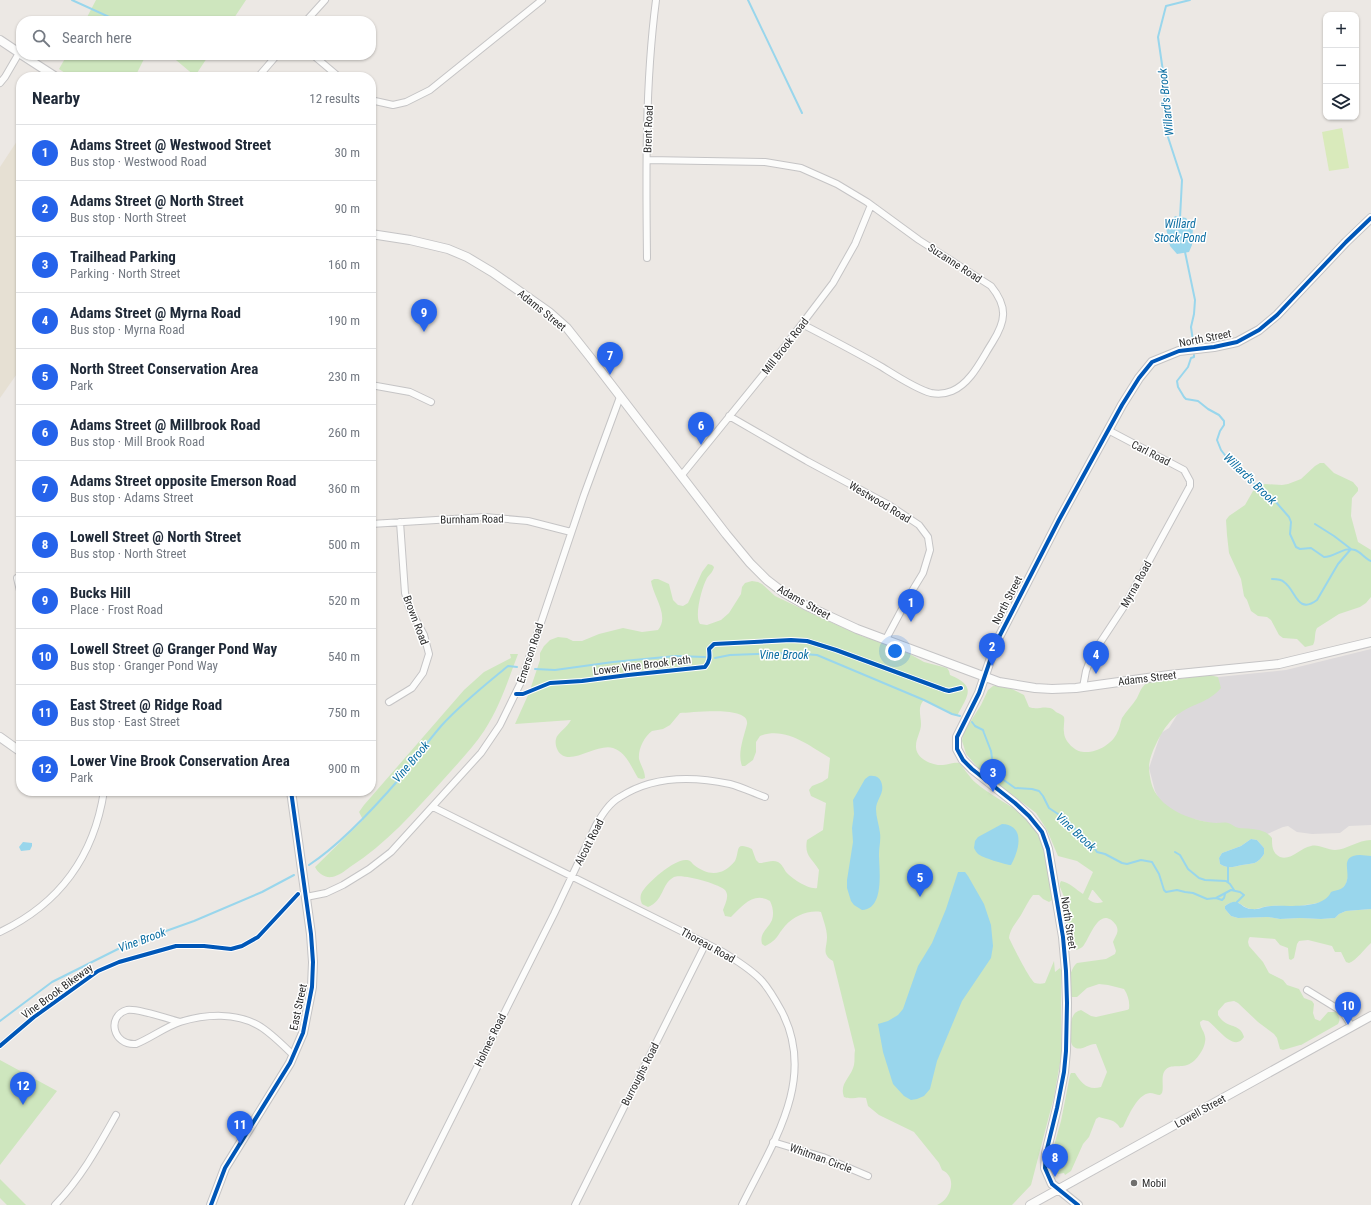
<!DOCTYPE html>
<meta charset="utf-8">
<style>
:root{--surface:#fff;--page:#f6f6f7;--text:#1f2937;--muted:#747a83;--line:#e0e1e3;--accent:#2563eb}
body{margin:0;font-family:"Roboto Condensed",sans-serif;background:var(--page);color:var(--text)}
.controls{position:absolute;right:12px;top:12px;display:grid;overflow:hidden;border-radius:8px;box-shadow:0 1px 3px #0004}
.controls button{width:36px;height:36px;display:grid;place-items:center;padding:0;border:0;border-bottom:1px solid var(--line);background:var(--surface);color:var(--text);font:20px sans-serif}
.you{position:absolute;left:895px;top:651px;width:14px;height:14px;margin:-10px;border:3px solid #fff;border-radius:50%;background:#1a73e8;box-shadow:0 0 0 6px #1a73e833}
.badge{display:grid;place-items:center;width:26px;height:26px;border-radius:50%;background:var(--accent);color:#fff;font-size:13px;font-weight:700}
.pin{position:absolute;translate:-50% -33px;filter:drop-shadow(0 1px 2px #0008)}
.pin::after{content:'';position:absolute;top:21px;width:14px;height:12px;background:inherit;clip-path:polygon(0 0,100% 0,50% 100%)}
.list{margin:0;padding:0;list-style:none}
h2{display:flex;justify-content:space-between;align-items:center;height:52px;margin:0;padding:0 16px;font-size:17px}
h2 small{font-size:13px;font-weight:400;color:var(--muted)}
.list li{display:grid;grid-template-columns:26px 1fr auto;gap:12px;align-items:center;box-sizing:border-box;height:56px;padding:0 16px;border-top:1px solid var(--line)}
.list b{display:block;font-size:15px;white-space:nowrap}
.list p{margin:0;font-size:13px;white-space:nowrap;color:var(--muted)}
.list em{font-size:13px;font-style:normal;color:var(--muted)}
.icon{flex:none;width:22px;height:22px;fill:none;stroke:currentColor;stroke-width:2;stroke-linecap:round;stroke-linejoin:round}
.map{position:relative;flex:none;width:1371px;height:1205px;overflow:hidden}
.search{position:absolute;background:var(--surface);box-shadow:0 1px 3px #0004;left:16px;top:16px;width:360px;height:44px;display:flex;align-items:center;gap:10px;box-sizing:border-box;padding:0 14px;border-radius:16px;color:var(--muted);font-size:15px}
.panel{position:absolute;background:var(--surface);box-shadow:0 1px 3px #0004;left:16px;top:72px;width:360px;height:724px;border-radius:16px}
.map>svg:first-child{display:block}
.industrial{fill:#dcd9db}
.education{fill:#e6e0d3}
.green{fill:#cee6be;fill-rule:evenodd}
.pitch{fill:#d9eabb}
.water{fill:#99d6ec}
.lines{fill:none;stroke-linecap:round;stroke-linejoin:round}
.stream{stroke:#99d6ec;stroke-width:2}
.street-casing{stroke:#c5c4c5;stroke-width:8}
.secondary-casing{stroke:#c5c4c5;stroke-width:10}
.street{stroke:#fcfcfb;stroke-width:6}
.secondary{stroke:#fcfcfb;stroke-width:8}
.cycleway-casing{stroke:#fff;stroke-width:6}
.cycleway{stroke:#0057b8;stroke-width:4}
.poi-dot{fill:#706f6e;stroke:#fff;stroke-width:1.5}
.labels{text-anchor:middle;stroke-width:3;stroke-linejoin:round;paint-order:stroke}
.street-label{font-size:11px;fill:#2e2e2e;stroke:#fff}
.poi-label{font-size:11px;fill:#2e2e2e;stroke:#fff;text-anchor:start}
.water-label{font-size:12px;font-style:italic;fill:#0d6fa3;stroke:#fff}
</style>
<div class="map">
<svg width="1371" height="1205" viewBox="0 0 1371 1205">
<rect width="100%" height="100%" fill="#ece8e4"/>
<path class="industrial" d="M 1371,649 L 1371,825 L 1349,826 L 1340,833 L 1312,834 L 1297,832 L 1288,826 L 1283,827 L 1265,835 L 1166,813 L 1155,791 L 1149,768 L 1161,733 L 1169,728 L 1199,679 L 1286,670 Z"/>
<path class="education" d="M 21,135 L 21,368 L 0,398 L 0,167 Z"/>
<path class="green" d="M 96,0 L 246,0 L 232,21 L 85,21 Z
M 67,55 L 146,55 L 135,77 L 71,77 L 59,69 Z
M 170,55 L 209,55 L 195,76 Z
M 1320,463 L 1324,463 L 1334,473 L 1353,482 L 1358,488 L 1358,491 L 1352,498 L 1351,516 L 1358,542 L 1371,550 L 1371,597 L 1366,603 L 1360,607 L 1339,614 L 1317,628 C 1314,633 1316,640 1313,645 L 1305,647 L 1297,639 L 1283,638 L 1279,635 L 1271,620 L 1267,617 L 1258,616 L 1251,611 L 1247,600 L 1244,596 L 1241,579 L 1229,553 L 1227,535 L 1226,520 L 1229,516 L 1245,505 L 1253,491 L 1259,486 L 1265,484 L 1282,485 L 1288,484 L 1301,479 L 1315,466 Z
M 708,564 L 712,565 L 714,567 C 713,572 710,574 707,578 C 702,587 694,616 700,624 L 707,625 L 721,620 L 729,613 L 741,594 L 742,587 L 745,583 L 752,581 L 758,582 L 762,584 L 775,596 L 817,616 L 864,637 L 887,643 L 899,648 L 924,662 L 947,668 L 949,671 L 950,675 C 977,686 968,695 957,716 L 924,700 C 917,707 921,716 921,724 C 921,732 916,738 916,746 C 915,758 932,766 943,765 C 949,765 953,762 959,763 C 965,769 969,777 976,783 C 998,802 1028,810 1040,839 C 1047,857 1048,877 1052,896 L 1052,900 L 1049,902 L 1043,899 L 1039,895 L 1033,895 C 1028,901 1025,908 1021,915 C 1016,923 1010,929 1009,938 C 1013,946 1029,979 1035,983 C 1038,984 1042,984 1045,983 L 1054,961 L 1055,972 L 1060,968 L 1061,970 L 1061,1057 L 1054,1097 L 1031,1185 L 1012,1205 L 937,1205 C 951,1200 958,1177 942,1170 L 939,1163 L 914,1132 L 879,1115 L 868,1106 L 866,1098 C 858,1096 851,1100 844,1097 C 839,1083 851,1078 854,1065 C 855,1060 854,1055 855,1050 L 833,961 C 821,954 827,948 827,937 C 827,929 823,919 821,912 C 808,910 794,916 785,926 C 777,935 778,940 765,946 L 762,944 C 759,933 768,929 772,920 C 774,914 773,907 770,901 C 754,891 742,906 731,917 L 725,916 L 723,910 C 725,904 730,896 725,890 C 720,884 681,873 674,877 C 661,884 664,901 648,907 L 642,904 C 640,899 640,896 642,892 C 648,882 675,858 687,860 C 690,860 692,863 694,865 C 702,871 711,875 720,872 C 725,871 732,865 735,861 C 740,851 734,841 752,849 L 756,860 L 759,863 C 766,863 772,859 778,862 C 782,864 784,869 786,872 C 791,878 809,890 817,888 L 819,870 C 812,858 804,856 807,840 L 823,830 L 826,803 L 811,796 L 809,790 L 812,786 L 822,782 L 828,778 L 830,758 C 809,746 786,726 760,736 L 756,742 L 756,752 L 753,760 L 745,766 L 742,766 C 737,753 744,737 747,724 C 750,705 691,713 680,713 L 670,725 L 663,729 L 652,731 C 644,737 638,749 639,759 C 641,766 645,771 645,778 L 642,779 L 638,778 C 631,767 627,753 613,748 C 596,743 569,768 558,751 C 556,747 555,743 556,739 C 557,733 567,728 571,720 L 515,724 L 529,693 L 540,660 L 540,653 L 544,646 L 550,640 L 558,637 L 567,638 L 573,641 L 582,641 L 599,634 L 623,628 L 642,632 L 658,630 C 670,616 653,596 651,581 L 654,579 L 658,579 L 669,584 L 673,600 L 678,605 L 683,606 L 688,603 L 702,572 Z
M 510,654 L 518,654 C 508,680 500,707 484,731 C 472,749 457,764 443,780 C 414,812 386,844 350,867 C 345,871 338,876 332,877 C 324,878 318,873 315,867 L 363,820 L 359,812 L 364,805 L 464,690 L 484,672 L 511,658 Z
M 1209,675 L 1218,677 L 1221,688 C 1208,703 1194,703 1180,713 C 1174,716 1169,723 1165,728 C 1159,737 1149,756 1149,767 C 1149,772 1150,777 1151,782 C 1157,808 1191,821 1216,823 C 1220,823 1224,822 1228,823 C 1232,824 1234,827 1239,828 C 1250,829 1265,828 1272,838 C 1272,846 1272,853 1280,857 C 1291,861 1300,848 1311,846 C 1319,844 1327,850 1335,850 C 1346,850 1358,840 1371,840 L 1371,863 L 1361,864 L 1357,870 L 1349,873 L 1346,884 L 1342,889 C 1354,885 1348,880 1354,875 C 1357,873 1367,867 1371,866 L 1371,894 L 1358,894 L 1352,890 C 1346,892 1341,896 1335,898 C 1327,901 1314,904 1305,905 C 1294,908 1282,905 1271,906 C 1265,906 1261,908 1256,909 C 1240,911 1241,895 1225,906 L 1225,909 L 1231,916 L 1238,918 L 1268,917 L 1280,919 L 1300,918 L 1321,919 L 1335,918 L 1339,914 L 1346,911 L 1371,909 L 1371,943 C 1365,948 1356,961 1349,963 L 1346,962 L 1341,952 L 1335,952 L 1332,946 L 1308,940 L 1299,941 L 1297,944 L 1294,958 L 1291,960 L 1289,959 L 1288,948 L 1280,945 L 1275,939 L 1250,937 L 1249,938 L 1248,942 L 1249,946 L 1263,962 L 1269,973 L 1283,980 L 1287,985 L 1299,989 L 1304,998 L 1312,1001 L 1314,1004 L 1313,1013 L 1315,1019 L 1320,1021 L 1328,1012 L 1336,1012 C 1339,1017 1341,1019 1338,1024 L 1301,1045 L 1300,1045 L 1283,1050 L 1280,1049 L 1277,1038 L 1274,1034 L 1258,1022 L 1238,1003 L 1234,1001 L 1228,1002 L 1225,1003 L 1218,1011 L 1218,1015 C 1227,1030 1240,1022 1244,1037 C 1234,1053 1217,1027 1208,1021 L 1203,1020 L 1200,1022 C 1200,1029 1207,1033 1205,1042 C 1204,1050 1195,1063 1187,1065 C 1179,1068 1169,1063 1164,1072 C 1161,1078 1164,1087 1162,1093 L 1160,1095 C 1157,1095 1153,1093 1150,1093 C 1137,1094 1128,1117 1123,1127 L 1120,1128 C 1115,1119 1108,1120 1099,1117 L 1096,1119 L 1089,1137 L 1083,1144 L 1071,1171 L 1065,1175 L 1064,1173 L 1058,1174 L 1051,1170 L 1049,1163 L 1061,1121 L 1070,1075 L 1071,1073 L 1075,1073 C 1081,1083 1088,1091 1101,1087 L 1107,1072 L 1096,1044 C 1089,1043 1081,1052 1074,1047 C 1068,1043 1070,1021 1073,1016 C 1075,1012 1078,1011 1081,1010 L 1091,1016 L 1096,1017 L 1127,1010 L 1129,1009 C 1130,1002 1128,995 1124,989 L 1108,985 L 1099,984 L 1087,988 L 1077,997 L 1072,997 C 1066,988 1069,970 1077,963 L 1106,959 L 1115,954 L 1116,951 L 1113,942 C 1115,936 1120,932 1116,925 C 1100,904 1090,937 1084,945 C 1082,948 1079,949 1076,950 L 1069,945 L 1066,921 L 1069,909 L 1060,887 L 1060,883 L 1061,881 C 1071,883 1075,889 1083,894 L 1093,872 L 1077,861 L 1058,856 L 1047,830 L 1036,813 L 980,770 L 966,754 L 964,747 L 962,741 L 963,733 L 981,705 L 988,690 L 993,686 L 996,686 L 1012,689 L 1024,695 L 1029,707 C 1036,710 1043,706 1050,708 C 1054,709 1055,712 1058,713 C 1060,714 1063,715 1064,717 C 1065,722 1063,727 1064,732 C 1064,741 1075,752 1084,752 C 1097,753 1112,744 1117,733 C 1120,728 1120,723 1122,718 C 1126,711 1133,705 1137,698 C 1140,692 1141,687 1147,683 ZM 1251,839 L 1257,840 L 1264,848 L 1264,854 C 1257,865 1253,863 1242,865 C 1233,867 1228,869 1220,864 L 1219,858 L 1222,853 L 1241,846 ZM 1092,890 L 1093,890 L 1103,902 C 1097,904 1093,903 1088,899 Z
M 0,1060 L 57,1091 L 0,1165 Z
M 0,1179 L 26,1205 L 7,1205 L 0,1198 Z"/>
<path class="pitch" d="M 1342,128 L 1349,168 L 1329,171 L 1322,132 Z"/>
<path class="water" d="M 1175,216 L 1186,218 L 1193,227 L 1192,245 L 1189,252 L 1177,254 L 1170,246 L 1166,228 Z
M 869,776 C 876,775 881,778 882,785 C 884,794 876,800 876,809 C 876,817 879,825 880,833 C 881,840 879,847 879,854 C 879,869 885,909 862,910 L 854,905 L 851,901 L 847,888 L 847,880 L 853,842 L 852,828 L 854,814 L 853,800 L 865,779 Z
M 1002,824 C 1026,825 1019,851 1011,865 C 1006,865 981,857 978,854 C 976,852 975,850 974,848 L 975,841 L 978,837 Z
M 1251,839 L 1257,840 L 1264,848 L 1264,854 C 1257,865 1253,863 1242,865 C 1233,867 1228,869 1220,864 L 1219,858 L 1222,853 L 1241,846 Z
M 23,842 L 32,843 L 32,846 L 30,850 L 21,851 L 19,847 Z
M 1360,855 L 1371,856 L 1371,909 L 1346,911 L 1339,914 L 1335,918 L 1321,919 L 1300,918 L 1280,919 L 1268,917 L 1238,918 L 1231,916 L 1225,909 L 1225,906 C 1240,895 1239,909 1252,909 C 1259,910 1264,906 1271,906 C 1288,905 1323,910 1331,892 C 1336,890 1342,890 1345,885 C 1353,873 1337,856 1360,855 Z
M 958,872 L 965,872 L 968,876 L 984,904 L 991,925 L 993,946 L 991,958 L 962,1001 L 937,1061 L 930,1089 L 924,1096 L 917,1099 L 911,1100 L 904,1096 L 893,1084 L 883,1052 L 878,1024 L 888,1021 L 898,1015 L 903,1009 L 918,966 L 932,943 L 946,909 Z"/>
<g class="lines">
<path class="stream" d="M 72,0 L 118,21
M 748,0 L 802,113
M 1180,218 L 1182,180 L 1167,134 L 1165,85 L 1158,37 L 1166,6 L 1190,0
M 1185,252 L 1195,300 L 1194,314 L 1191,327 L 1193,341
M 1194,355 L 1194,357 L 1191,358 L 1188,367 L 1177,381 L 1178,387 L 1184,397 L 1186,399 L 1198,401 L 1208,409 L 1219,415 L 1224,421 L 1224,425 L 1220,431 L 1217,440 L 1221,450 L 1231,463 L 1243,471 L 1267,497 L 1275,501 L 1289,517 L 1291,522 L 1290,534 L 1296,547 L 1300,549 L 1311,548 L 1324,557 C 1336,557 1343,546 1355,550 C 1361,552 1365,559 1371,561
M 1272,579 C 1276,579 1281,579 1284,582 C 1296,590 1297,615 1317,600 L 1338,564 L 1351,549 L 1334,536 L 1315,524
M 715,658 L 730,655 L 789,653 L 817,655 L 924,700 L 952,714 L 960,716
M 535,669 L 555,670 L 613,662 L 676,656 L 705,657
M 972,722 L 975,726 L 983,730 L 984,733 L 991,751 L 994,773 L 1015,788 L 1032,789 L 1039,791 L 1043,796 L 1049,808 L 1067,820 L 1076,830 L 1086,838 L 1090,844 L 1093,846 L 1097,852 L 1105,854 L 1122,863 L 1127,864 L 1141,860 L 1152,862 L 1159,874 L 1164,890 L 1166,892 L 1177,890 L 1185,892 L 1193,893 L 1207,899 L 1216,898 L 1231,890 L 1240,892 L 1244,895 L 1237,902
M 1175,852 L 1180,855 L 1188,869 L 1199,878 L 1205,880 L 1226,881 L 1230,884 L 1234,890
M 309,865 C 341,844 375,807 400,778 C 414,761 427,742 442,725 C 461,704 485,685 508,666 L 517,667
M 1228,867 L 1228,882
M 1216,898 L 1222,900 L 1224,898 L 1225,894
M 0,1021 L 52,982 L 124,946 L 194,921 L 262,892 L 294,875"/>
<g class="street-casing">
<path id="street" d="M 306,21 L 325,0
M 313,55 L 339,77
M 258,77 L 277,55
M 0,83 L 5,77 L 19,53
M 371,99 L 375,101 L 393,105 L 406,102 L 430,90 L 542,0
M 647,160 L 765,162 L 801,168 L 837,184 L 867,202 L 919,240 L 991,286 C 1008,307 1006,321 992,343 C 981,360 971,383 952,391 C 945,394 937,394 931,393 C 916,389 895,375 882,367 C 856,352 829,338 802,324
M 647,258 C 646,173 645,85 656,0
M 371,385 L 410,392 L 431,402
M 729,416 L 807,461 L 889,505 L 919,525 L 928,537 L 930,550 L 923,573 L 909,596 L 886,639
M 681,476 L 767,370 L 833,283 L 855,244 L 871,205
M 371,524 L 485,517 L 528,521 L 571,532
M 21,578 L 17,578 L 21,595
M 1083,687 L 1086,671 L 1092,655 L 1125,605 L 1190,486 L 1190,481 L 1184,470 L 1108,430
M 389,702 L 412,688 L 423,673 L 429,654 L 424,635 L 409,607 L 405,593 L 400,522
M 433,807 L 723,952 C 737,961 751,969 762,981 C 770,990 776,1001 782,1012 C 817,1080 772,1144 742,1205
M 306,897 L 326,893 L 343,885 L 369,869 L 391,852 L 481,753 L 500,725 L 521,682 L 584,495 L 620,397
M 0,932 C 59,904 94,856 104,791
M 1307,990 L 1338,1009 L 1344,1014 L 1352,1027
M 180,1022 C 169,1019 137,1008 127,1010 C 106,1016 113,1046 136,1044 C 151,1038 165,1027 180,1022 C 206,1014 237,1012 261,1027 C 273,1035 283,1045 293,1055
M 773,1142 L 823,1157 L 868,1176
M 55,1205 C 81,1178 98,1147 116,1115
M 408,1205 L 554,914 L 596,825 C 602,815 609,803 620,797 C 652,776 693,776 730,784 C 742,787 753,793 765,797
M 575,1205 L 706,943"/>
</g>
<g class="secondary-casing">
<path id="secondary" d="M 0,40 L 21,54
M 22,55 L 56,77
M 371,234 L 410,240 L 448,249 L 467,257 L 492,272 L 549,312 L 567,328 L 590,357 L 726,534 L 750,563 L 767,580 L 784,593 L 805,605 L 857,629 L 999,682 L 1035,688 L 1052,689 L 1076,688 L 1169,675 L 1279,664 L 1371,642
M 0,737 L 21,752
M 211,1205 L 225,1168 L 290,1063 L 303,1033 L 312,987 L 313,962 L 311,934 L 291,791
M 1030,1205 L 1371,1016
M 1078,1205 L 1052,1184 L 1045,1168 L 1046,1153 L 1057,1108 L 1064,1072 L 1066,1051 L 1067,1003 L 1066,971 L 1063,937 L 1048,849 L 1042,832 L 1029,816 L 1015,803 L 972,769 L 963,760 L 957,749 L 957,737 L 979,693 L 996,643 L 1059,520 L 1122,405 L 1139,378 L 1152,362 L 1179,351 L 1214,347 L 1237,342 L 1259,330 L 1277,315 L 1346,242 L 1371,218"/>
</g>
<use href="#street" class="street"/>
<use href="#secondary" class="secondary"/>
<g class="cycleway-casing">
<path id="cycleway" d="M 516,694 L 523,694 L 550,683 L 582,681 L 628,675 L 705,667 C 710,661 710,657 709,649 L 714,644 L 791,640 L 807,641 L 836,650 L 945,690 L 949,691 L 961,688
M 0,1046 L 34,1017 L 98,971 L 119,962 L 176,946 L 204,946 L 231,949 L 242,946 L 258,937 L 298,894
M 211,1205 L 225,1168 L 290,1063 L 303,1033 L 312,987 L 313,962 L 311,934 L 291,791
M 1078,1205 L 1052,1184 L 1045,1168 L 1046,1153 L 1057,1108 L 1064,1072 L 1066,1051 L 1067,1003 L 1066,971 L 1063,937 L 1048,849 L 1042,832 L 1029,816 L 1015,803 L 972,769 L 963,760 L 957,749 L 957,737 L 979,693 L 996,643 L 1059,520 L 1122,405 L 1139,378 L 1152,362 L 1179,351 L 1214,347 L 1237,342 L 1259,330 L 1277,315 L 1346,242 L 1371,218"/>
</g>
<use href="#cycleway" class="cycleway"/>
</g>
<circle class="poi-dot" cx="1134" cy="1183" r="4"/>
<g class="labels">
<g class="street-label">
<text transform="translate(648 129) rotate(-88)" y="4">Brent Road</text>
<text transform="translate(955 263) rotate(33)" y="4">Suzanne Road</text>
<text transform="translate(542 310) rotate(39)" y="4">Adams Street</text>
<text transform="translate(1205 338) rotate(-11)" y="4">North Street</text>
<text transform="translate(785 346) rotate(-52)" y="4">Mill Brook Road</text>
<text transform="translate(1151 453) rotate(27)" y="4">Carl Road</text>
<text transform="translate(880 502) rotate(31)" y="4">Westwood Road</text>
<text transform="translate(472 519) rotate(-1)" y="4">Burnham Road</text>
<text transform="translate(1136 584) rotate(-61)" y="4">Myrna Road</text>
<text transform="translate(1007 600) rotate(-63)" y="4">North Street</text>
<text transform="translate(804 602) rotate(29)" y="4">Adams Street</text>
<text transform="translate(416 620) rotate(69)" y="4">Brown Road</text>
<text transform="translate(530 653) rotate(-72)" y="4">Emerson Road</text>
<text transform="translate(642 665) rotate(-7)" y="4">Lower Vine Brook Path</text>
<text transform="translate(1147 678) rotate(-7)" y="4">Adams Street</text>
<text transform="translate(589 842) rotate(-63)" y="4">Alcott Road</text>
<text transform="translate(1069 923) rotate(81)" y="4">North Street</text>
<text transform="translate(708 945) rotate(29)" y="4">Thoreau Road</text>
<text transform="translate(57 991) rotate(-36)" y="4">Vine Brook Bikeway</text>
<text transform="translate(298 1007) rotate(-78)" y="4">East Street</text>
<text transform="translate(490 1040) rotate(-64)" y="4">Holmes Road</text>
<text transform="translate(640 1074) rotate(-63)" y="4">Burroughs Road</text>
<text transform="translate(1200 1111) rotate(-29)" y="4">Lowell Street</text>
<text transform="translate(821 1158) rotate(20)" y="4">Whitman Circle</text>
</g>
<g class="poi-label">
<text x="1142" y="1187">Mobil</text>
</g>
<g class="water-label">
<text transform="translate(1166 102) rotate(-96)" y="4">Willard's Brook</text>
<text x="1180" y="228">Willard<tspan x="1180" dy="14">Stock Pond</tspan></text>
<text transform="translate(1250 479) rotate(44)" y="4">Willard's Brook</text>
<text x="784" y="659">Vine Brook</text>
<text transform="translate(411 762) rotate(-50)" y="4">Vine Brook</text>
<text transform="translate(1076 832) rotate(43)" y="4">Vine Brook</text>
<text transform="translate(142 940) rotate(-20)" y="4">Vine Brook</text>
</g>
</g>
</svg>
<div class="controls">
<button>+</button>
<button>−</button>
<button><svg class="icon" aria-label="layers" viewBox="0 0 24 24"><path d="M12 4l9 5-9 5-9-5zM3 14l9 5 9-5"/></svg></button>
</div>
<div class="you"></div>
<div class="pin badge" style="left:911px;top:622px">1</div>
<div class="pin badge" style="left:992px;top:666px">2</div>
<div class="pin badge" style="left:993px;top:792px">3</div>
<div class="pin badge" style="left:1096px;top:674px">4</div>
<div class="pin badge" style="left:920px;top:897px">5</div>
<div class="pin badge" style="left:701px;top:445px">6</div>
<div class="pin badge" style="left:610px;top:375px">7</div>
<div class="pin badge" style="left:1055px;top:1177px">8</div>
<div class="pin badge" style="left:424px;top:332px">9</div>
<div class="pin badge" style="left:1348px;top:1025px">10</div>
<div class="pin badge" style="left:240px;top:1144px">11</div>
<div class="pin badge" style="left:23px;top:1105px">12</div>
<div class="search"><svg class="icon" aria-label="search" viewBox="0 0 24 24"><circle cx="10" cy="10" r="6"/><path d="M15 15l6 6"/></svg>Search here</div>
<section class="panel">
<h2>Nearby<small>12 results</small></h2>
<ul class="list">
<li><span class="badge">1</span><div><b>Adams Street @ Westwood Street</b><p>Bus stop · Westwood Road</p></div><em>30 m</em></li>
<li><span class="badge">2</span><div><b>Adams Street @ North Street</b><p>Bus stop · North Street</p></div><em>90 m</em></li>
<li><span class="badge">3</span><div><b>Trailhead Parking</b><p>Parking · North Street</p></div><em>160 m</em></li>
<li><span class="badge">4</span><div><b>Adams Street @ Myrna Road</b><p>Bus stop · Myrna Road</p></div><em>190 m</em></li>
<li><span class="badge">5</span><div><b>North Street Conservation Area</b><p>Park</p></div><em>230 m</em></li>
<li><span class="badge">6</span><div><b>Adams Street @ Millbrook Road</b><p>Bus stop · Mill Brook Road</p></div><em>260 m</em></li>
<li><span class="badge">7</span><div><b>Adams Street opposite Emerson Road</b><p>Bus stop · Adams Street</p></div><em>360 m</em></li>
<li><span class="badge">8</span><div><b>Lowell Street @ North Street</b><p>Bus stop · North Street</p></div><em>500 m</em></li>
<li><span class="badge">9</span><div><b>Bucks Hill</b><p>Place · Frost Road</p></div><em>520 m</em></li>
<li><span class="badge">10</span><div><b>Lowell Street @ Granger Pond Way</b><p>Bus stop · Granger Pond Way</p></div><em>540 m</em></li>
<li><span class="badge">11</span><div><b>East Street @ Ridge Road</b><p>Bus stop · East Street</p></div><em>750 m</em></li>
<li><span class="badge">12</span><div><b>Lower Vine Brook Conservation Area</b><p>Park</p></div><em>900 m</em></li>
</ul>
</section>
</div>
